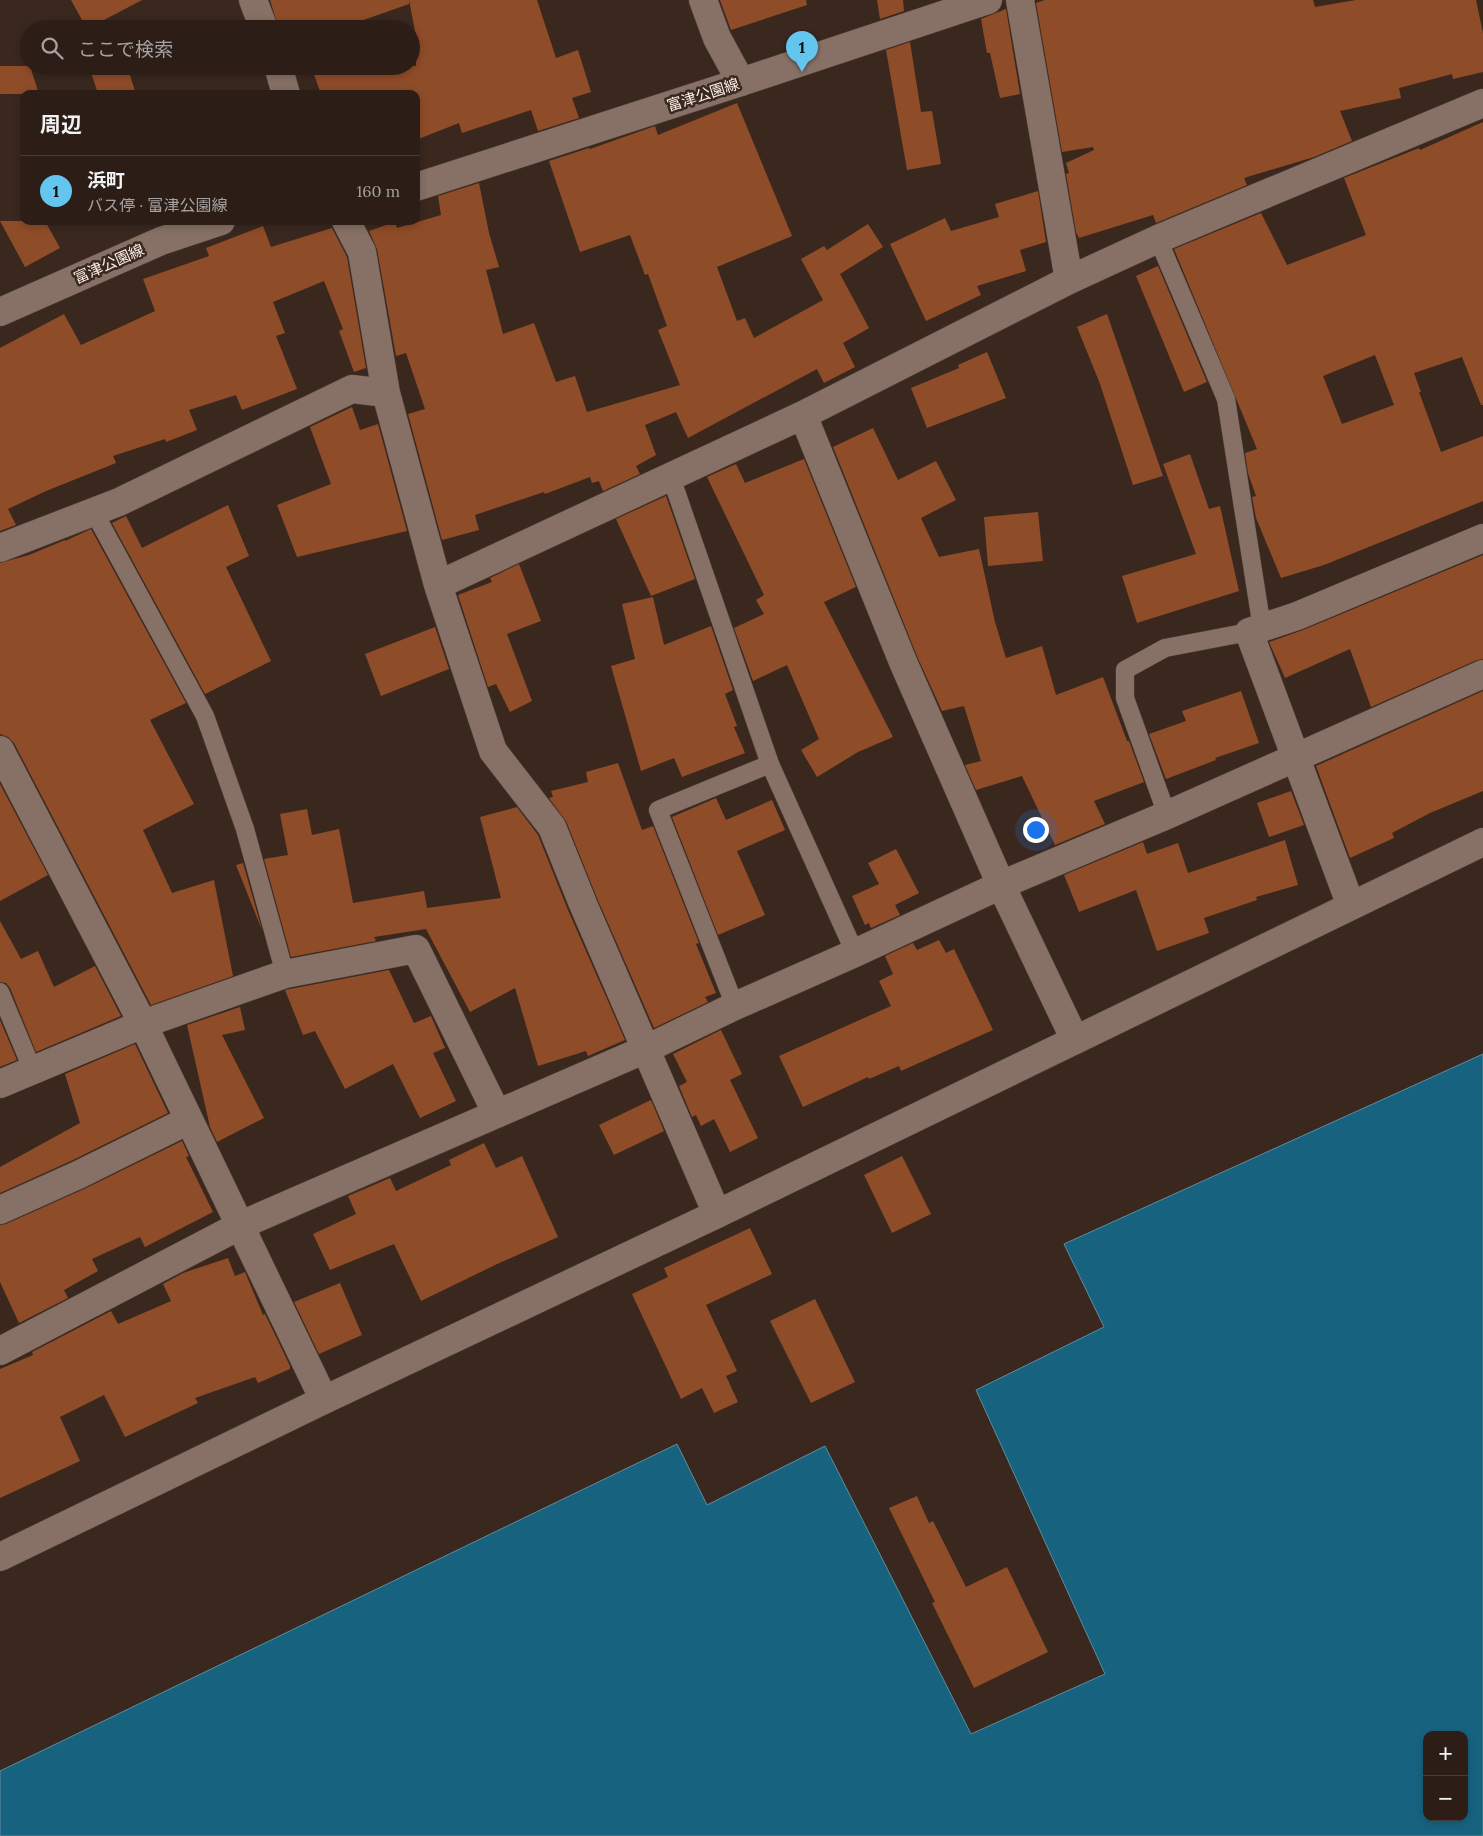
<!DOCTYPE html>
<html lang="ja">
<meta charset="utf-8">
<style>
:root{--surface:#2c1e17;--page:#342720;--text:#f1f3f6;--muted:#a6a2a1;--line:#483c36;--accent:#64c5ee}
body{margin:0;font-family:Lora,"Noto Sans JP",serif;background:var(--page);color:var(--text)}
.controls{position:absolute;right:15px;bottom:15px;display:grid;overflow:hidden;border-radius:10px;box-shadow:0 2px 8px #0003}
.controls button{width:45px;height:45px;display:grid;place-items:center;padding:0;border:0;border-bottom:1px solid var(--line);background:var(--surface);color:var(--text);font:25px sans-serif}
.you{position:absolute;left:1035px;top:829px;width:18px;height:18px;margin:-12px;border:4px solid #fff;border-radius:50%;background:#1a73e8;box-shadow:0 0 0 8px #1a73e833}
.badge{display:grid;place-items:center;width:32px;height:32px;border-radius:50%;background:var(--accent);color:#111;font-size:16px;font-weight:700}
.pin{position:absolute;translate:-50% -41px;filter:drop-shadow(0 1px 2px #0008)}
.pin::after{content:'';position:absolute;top:26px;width:18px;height:15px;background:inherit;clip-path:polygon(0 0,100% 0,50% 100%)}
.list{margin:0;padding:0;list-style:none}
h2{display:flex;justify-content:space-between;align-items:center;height:65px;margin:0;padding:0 20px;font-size:21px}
h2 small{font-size:16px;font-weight:400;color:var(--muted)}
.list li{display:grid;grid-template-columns:32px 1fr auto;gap:15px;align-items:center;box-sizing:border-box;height:70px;padding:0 20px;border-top:1px solid var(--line)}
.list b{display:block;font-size:19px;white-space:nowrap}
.list p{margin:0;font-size:16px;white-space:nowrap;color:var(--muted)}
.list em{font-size:16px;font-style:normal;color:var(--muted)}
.icon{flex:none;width:28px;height:28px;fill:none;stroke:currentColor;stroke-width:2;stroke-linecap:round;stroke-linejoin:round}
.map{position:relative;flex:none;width:1483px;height:1836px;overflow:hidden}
.search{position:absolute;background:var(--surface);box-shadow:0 2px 8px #0003;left:20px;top:20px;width:400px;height:55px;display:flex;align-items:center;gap:12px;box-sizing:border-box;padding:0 18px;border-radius:28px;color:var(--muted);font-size:19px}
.panel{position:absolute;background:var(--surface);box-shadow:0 2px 8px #0003;left:20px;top:90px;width:400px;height:135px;border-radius:10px}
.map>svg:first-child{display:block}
.water{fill:#17637f;stroke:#5c8d9f;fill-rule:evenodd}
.building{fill:#8f4c28;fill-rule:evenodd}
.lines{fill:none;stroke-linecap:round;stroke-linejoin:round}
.lane-casing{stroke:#56463e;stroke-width:19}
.street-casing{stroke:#56463e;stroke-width:29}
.secondary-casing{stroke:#56463e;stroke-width:29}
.lane{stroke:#877166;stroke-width:18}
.street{stroke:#877166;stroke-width:28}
.secondary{stroke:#877166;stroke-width:28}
.labels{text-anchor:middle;stroke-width:5;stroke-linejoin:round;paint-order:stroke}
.street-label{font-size:15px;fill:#fdf0ea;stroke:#3a281f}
</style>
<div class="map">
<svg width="1483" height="1836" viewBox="0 0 1483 1836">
<rect width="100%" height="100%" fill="#3a281f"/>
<path class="water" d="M 1483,1054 L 1483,1836 L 0,1836 L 0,1771 L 677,1444 L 707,1505 L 825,1446 L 971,1734 L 1105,1674 L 976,1390 L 1104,1327 L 1064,1244 ZM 1427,1735 L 1464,1735 L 1464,1817 L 1427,1817 Z"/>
<path class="building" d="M 71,0 L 142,0 L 87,29 Z
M 270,0 L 409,0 L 409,4 L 338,29 L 279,29 Z
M 409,0 L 537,0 L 556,58 L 578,50 L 591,92 L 572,98 L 579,118 L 538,131 L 531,110 L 462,133 L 459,123 L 416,140 L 416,94 L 321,94 L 311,66 L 416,66 L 416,36 Z
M 720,0 L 806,0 L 807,5 L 731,30 Z
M 877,0 L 903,0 L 904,11 L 880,19 Z
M 1045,0 L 1313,0 L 1315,7 L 1356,0 L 1476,0 L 1483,33 L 1483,72 L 1453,79 L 1452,74 L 1399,88 L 1401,98 L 1340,111 L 1352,141 L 1314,157 L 1244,178 L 1247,185 L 1156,223 L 1153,215 L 1079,238 L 1076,232 L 1066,174 L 1069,173 L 1066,163 L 1094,150 L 1093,147 L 1062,152 L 1036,3 Z
M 1006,9 L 1020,94 L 1000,98 L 990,53 L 987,53 L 981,19 Z
M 910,42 L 921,112 L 932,111 L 941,164 L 907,170 L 886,50 Z
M 0,66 L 30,66 L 39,94 L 0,94 Z
M 89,66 L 127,66 L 136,94 L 98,94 Z
M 737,103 L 792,236 L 717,267 L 737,321 L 745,318 L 754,338 L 823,300 L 801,259 L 824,246 L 827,250 L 868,224 L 883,247 L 840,274 L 869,328 L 843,343 L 855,367 L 824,383 L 817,369 L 688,438 L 676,412 L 645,425 L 656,455 L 636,466 L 640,474 L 603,491 L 599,481 L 592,483 L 590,477 L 545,494 L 544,492 L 475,515 L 479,530 L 442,540 L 408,414 L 425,409 L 406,353 L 396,356 L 377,249 L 369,231 L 395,222 L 397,228 L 441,215 L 438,196 L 479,183 L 489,233 L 499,267 L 486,270 L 503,334 L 534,323 L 556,382 L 575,376 L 587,412 L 680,385 L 658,330 L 667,326 L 648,274 L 645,275 L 630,235 L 580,252 L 549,161 L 589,148 L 590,149 L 655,126 L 658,135 Z
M 1483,122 L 1483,405 L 1481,405 L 1462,357 L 1414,373 L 1421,392 L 1419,392 L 1441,452 L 1483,436 L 1483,501 L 1324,565 L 1281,578 L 1256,518 L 1252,497 L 1256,496 L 1248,473 L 1245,453 L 1257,449 L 1174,249 L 1261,213 L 1287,265 L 1366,235 L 1344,178 L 1419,148 L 1420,150 ZM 1375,355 L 1394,405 L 1342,424 L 1323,376 Z
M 1038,191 L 1046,242 L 1020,250 L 1026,271 L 977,286 L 981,295 L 926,321 L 890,244 L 945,218 L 951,231 L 999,217 L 995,204 Z
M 0,221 L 45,221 L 60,248 L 25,267 Z
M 263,226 L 271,247 L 332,228 L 347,257 L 366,368 L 354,372 L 339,331 L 343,329 L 324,281 L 273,302 L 285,333 L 276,336 L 297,389 L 242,410 L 236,395 L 189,410 L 197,430 L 166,442 L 165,439 L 113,456 L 116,463 L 46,491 L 8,509 L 16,525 L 0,531 L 0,348 L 64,314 L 81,345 L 155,311 L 143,279 L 209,256 L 206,248 Z
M 1158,266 L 1207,382 L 1184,392 L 1136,276 Z
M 1107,314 L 1163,476 L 1133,485 L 1100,384 L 1077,327 Z
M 987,352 L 1006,398 L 927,428 L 911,388 L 959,368 L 958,365 Z
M 352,407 L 360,430 L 378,424 L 407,531 L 297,557 L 277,505 L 331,484 L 310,427 Z
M 873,428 L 898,480 L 936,461 L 956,500 L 921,518 L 939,557 L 979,549 L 995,622 L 1006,658 L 1042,646 L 1056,695 L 1103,677 L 1127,741 L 1129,741 L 1144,782 L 1094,801 L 1105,824 L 1055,845 L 1022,776 L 976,790 L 965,765 L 981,761 L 964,706 L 942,711 L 917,656 L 833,447 Z
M 1190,454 L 1209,509 L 1220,506 L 1239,591 L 1137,623 L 1122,576 L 1196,554 L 1163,464 Z
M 804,459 L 856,587 L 824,602 L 893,737 L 858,752 L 817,777 L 801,750 L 819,739 L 787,665 L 753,681 L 734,628 L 764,614 L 756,600 L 764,595 L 707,477 L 736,464 L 745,483 Z
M 666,496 L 695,579 L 651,596 L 616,519 Z
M 228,505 L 249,556 L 226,567 L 271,661 L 205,694 L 112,523 L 126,516 L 142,548 Z
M 1038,512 L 1043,561 L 988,566 L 984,517 Z
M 91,529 L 186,703 L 150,720 L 194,804 L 143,830 L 172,893 L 214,880 L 233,976 L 151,1005 L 14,743 L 8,737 L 0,734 L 0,563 L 29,555 L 65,540 L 65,541 Z
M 1483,555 L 1483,659 L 1477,660 L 1371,707 L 1350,649 L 1285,678 L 1269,642 L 1303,630 Z
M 519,564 L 541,621 L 507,634 L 532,701 L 510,712 L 496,684 L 488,687 L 458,595 L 492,582 L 490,578 Z
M 653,597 L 664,645 L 711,626 L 733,690 L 725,694 L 737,726 L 734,727 L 745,753 L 682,777 L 674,758 L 641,771 L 611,666 L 635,659 L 622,604 Z
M 435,627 L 449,669 L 381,696 L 365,654 Z
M 1241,691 L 1259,743 L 1215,758 L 1216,760 L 1166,779 L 1149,734 L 1186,721 L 1182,711 Z
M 1483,691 L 1483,791 L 1430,813 L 1392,833 L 1394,838 L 1350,858 L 1316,766 Z
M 618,763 L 642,830 L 653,826 L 699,943 L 696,944 L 716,993 L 705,997 L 708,1002 L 654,1028 L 597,898 L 566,821 L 549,798 L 553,797 L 551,791 L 588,782 L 586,772 Z
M 0,784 L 48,875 L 0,901 Z
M 1291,791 L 1304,825 L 1269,837 L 1257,803 Z
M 716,798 L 726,820 L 772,800 L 785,830 L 737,851 L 765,915 L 718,935 L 672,817 Z
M 517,807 L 538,835 L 568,910 L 625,1040 L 588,1056 L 586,1051 L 538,1066 L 515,988 L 470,1012 L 426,929 L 374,937 L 376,941 L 291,957 L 264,859 L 288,855 L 280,814 L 307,809 L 312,835 L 339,829 L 353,903 L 424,891 L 427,908 L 501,898 L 480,817 Z
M 1285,840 L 1298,885 L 1256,897 L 1257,900 L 1204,918 L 1209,933 L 1157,951 L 1136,890 L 1079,912 L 1064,875 L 1143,842 L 1147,854 L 1178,843 L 1188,873 Z
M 896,849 L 919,893 L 895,905 L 900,915 L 871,928 L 869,923 L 865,925 L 852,896 L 879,884 L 868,863 Z
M 243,863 L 262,930 L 236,865 Z
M 0,921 L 21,959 L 38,951 L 54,987 L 95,966 L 121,1016 L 36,1052 L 10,988 L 6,983 L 0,982 Z
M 939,940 L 946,953 L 954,949 L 993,1030 L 901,1071 L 899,1066 L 869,1079 L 868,1077 L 803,1107 L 779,1056 L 891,1006 L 879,981 L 893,974 L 885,956 L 913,943 L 917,950 Z
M 389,970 L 414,1023 L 431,1016 L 445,1048 L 433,1053 L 456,1101 L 420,1118 L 393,1064 L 345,1089 L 315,1031 L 303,1035 L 285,990 Z
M 240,1007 L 245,1030 L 222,1035 L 264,1118 L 217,1142 L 210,1127 L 187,1025 Z
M 0,1020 L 17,1060 L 0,1067 Z
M 721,1030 L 742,1074 L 730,1080 L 758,1138 L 730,1152 L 714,1119 L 701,1126 L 696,1115 L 692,1117 L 679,1086 L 687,1082 L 673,1054 Z
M 135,1044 L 168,1113 L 71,1161 L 0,1193 L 0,1167 L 80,1123 L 65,1074 Z
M 651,1100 L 664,1131 L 614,1155 L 599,1125 Z
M 182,1141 L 189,1156 L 186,1157 L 213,1212 L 145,1247 L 140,1237 L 92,1259 L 98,1271 L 64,1290 L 68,1298 L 19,1323 L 0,1282 L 0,1225 L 6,1224 L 84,1189 Z
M 484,1143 L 496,1168 L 522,1156 L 558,1237 L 495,1265 L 421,1301 L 394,1244 L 330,1270 L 313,1234 L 356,1214 L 348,1196 L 390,1178 L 396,1191 L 451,1165 L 449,1160 Z
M 902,1156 L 931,1214 L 892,1233 L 864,1175 Z
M 750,1228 L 772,1274 L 706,1305 L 737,1371 L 726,1376 L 738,1402 L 714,1413 L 702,1388 L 681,1399 L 632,1294 L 668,1277 L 664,1268 Z
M 228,1258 L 235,1276 L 245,1272 L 263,1315 L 265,1314 L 290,1366 L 290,1369 L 258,1383 L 255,1377 L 195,1398 L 198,1403 L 125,1437 L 104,1395 L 60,1417 L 80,1461 L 0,1498 L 0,1369 L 33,1355 L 32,1352 L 111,1311 L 118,1324 L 171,1301 L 163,1284 L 183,1273 Z
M 340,1283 L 362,1335 L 319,1354 L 294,1302 Z
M 815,1299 L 855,1382 L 811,1403 L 770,1321 Z
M 917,1496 L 929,1523 L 933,1521 L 966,1587 L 1007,1567 L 1048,1652 L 974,1688 L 932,1603 L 935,1602 L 889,1508 Z"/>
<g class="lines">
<g class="lane-casing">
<path id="lane" d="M 1158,239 L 1226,399 L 1262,628
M 671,477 L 770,764 L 855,953
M 94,512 L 205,716 L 245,829 L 285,974
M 1167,815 L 1125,698 L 1125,670 L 1165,648 L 1249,632
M 0,992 L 33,1071
M 735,1006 L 658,810 L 770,764"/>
</g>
<g class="street-casing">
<path id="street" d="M 253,0 L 264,29
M 703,0 L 717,38 L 741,82
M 1020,0 L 1069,280
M 278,66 L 286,94
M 346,221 L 362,252 L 386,393 L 438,585 L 493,751 L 552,827 L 583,904 L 717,1214
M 803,415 L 903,662 L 1001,885 L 1075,1040
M 0,548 L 119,502 L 352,389 L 386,393
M 438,585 L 803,415 L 1069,280 L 1158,239 L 1483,103
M 0,750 L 143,1024 L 324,1400
M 1351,906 L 1249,632 L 1297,616 L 1483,538
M 0,1084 L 143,1024 L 285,974 L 416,949 L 497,1114
M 0,1210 L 78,1175 L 189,1120
M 0,1351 L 241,1225 L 646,1049 L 735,1006 L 855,953 L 1001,885 L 1167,815 L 1483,674"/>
</g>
<g class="secondary-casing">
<path id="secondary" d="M 416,187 L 741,82 L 988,0
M 0,312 L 161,241 L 221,221
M 0,1557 L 324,1400 L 717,1214 L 1483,842"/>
</g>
<use href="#lane" class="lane"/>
<use href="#street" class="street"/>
<use href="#secondary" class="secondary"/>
</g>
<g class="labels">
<g class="street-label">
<text transform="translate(703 95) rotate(-18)" y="5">富津公園線</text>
<text transform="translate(109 264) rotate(-24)" y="5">富津公園線</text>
</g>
</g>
</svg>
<div class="controls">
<button>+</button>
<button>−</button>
</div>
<div class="you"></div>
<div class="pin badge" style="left:802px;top:72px">1</div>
<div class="search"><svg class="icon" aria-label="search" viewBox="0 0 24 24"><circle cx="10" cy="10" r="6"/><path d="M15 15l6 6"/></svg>ここで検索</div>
<section class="panel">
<h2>周辺<small></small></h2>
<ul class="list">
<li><span class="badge">1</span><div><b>浜町</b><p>バス停 · 富津公園線</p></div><em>160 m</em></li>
</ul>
</section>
</div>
